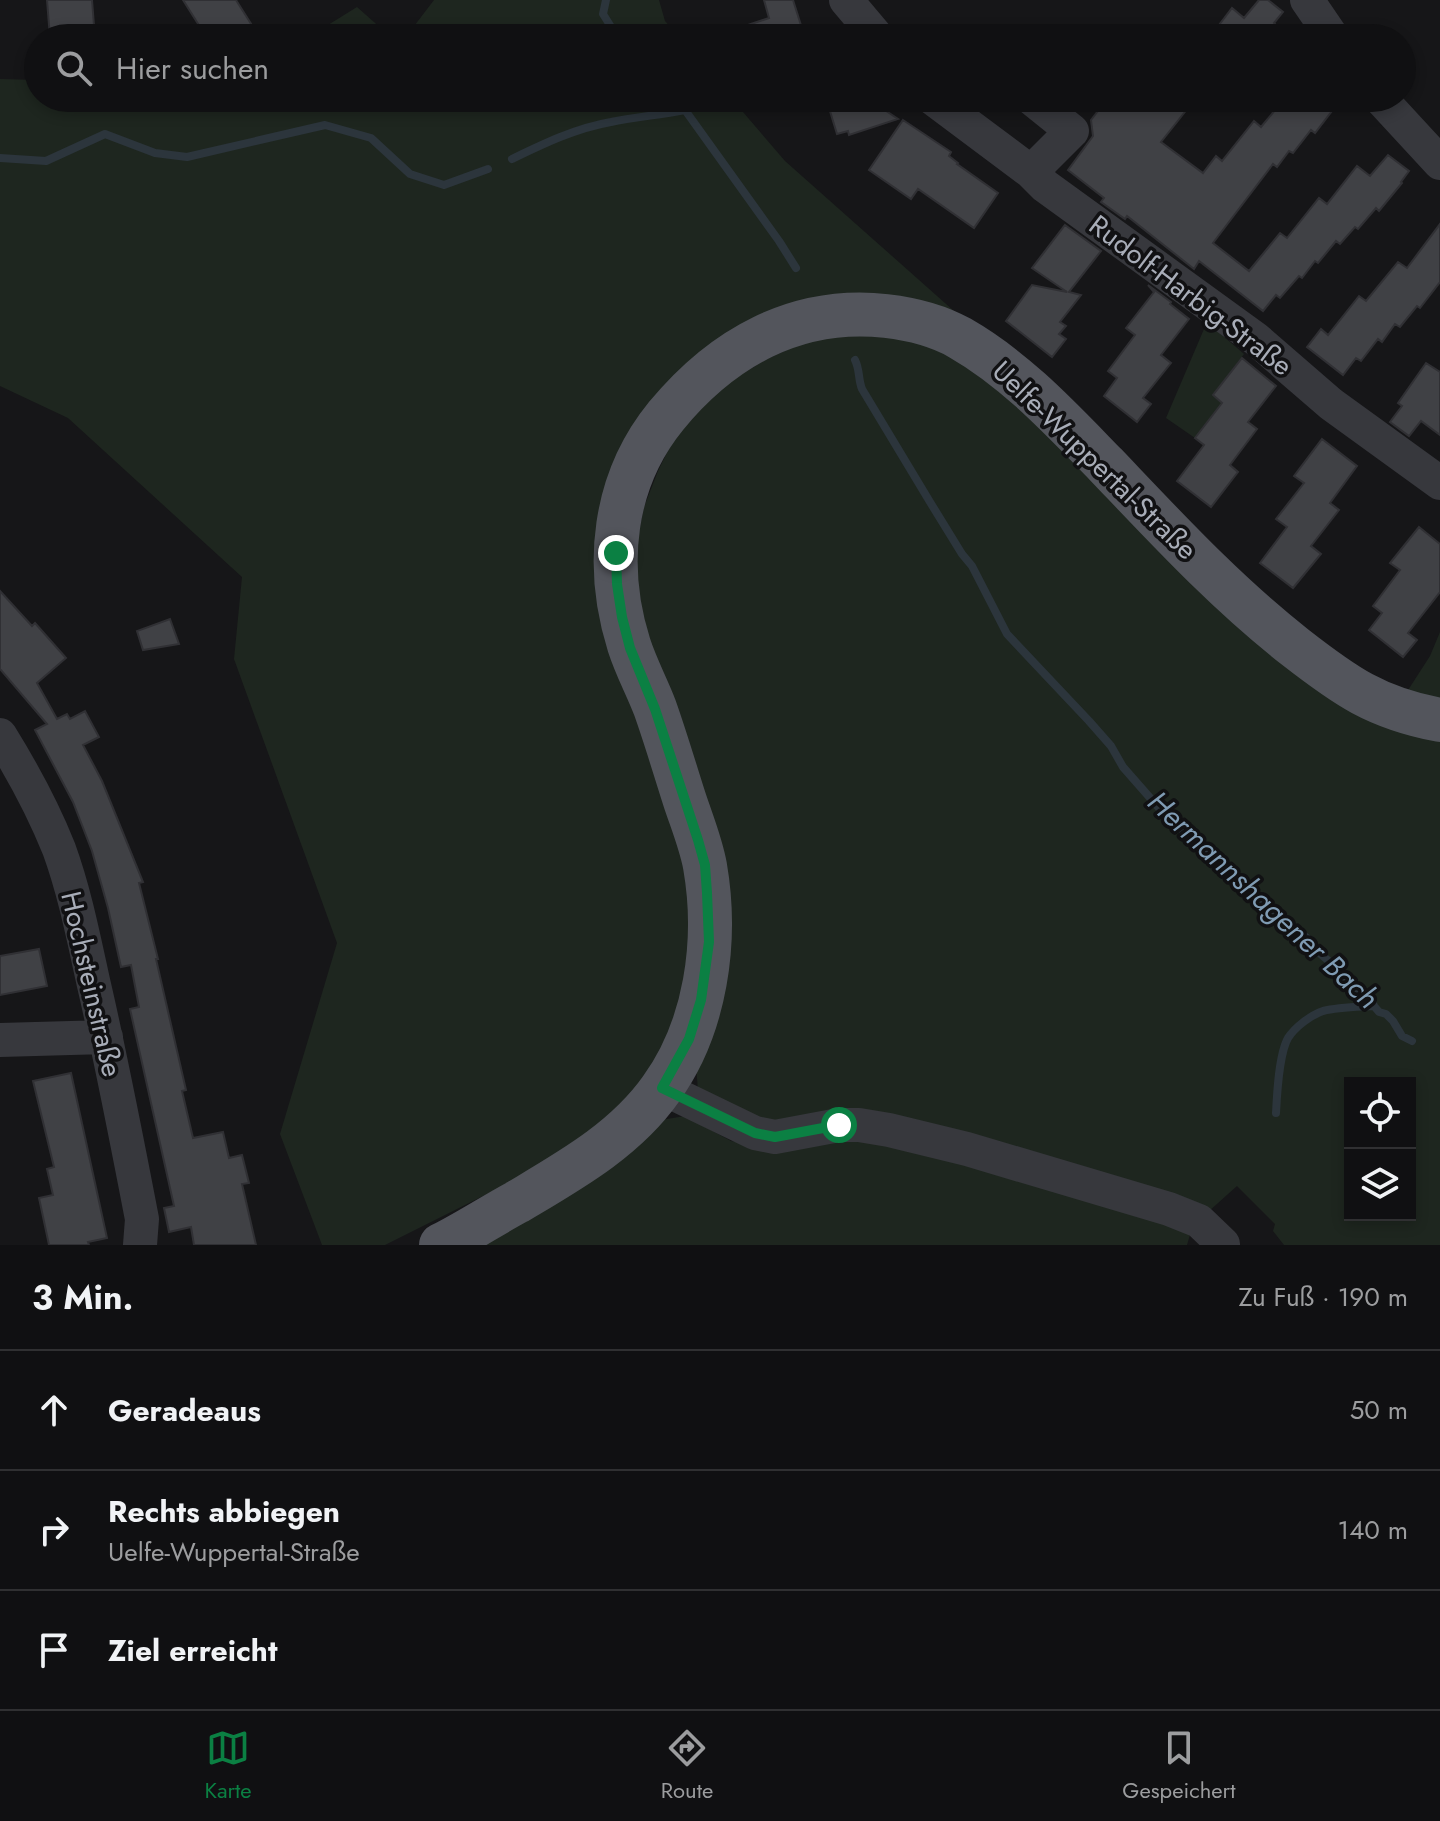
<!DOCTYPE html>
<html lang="de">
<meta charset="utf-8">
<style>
:root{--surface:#101012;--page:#1e1e20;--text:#f1f3f6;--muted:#9c9d9f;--line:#303032;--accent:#0b8043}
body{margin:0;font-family:Jost,sans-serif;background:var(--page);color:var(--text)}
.controls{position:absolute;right:24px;bottom:24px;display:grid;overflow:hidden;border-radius:0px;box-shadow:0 4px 12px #0003}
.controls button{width:72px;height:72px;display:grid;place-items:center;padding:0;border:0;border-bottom:2px solid var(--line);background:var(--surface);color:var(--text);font:40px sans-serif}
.stop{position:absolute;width:24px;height:24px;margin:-18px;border:6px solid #0b8043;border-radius:50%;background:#fff}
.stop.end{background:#0b8043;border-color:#fff;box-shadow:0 2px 8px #0008}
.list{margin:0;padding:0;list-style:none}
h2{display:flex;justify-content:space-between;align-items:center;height:104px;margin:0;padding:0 32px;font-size:34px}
h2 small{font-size:26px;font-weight:400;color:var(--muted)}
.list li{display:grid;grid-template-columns:52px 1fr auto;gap:24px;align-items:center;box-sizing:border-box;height:120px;padding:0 32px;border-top:2px solid var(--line)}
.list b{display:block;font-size:30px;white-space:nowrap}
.list p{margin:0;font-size:26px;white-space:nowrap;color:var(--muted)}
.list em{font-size:26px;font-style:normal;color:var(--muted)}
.icon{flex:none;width:44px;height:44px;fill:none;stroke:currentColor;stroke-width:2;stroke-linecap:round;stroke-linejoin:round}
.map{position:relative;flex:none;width:1440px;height:1245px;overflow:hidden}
.search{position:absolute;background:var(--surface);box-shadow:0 4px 12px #0003;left:24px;right:24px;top:24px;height:88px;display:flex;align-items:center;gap:20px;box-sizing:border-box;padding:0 28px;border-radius:44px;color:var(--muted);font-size:30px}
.sheet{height:464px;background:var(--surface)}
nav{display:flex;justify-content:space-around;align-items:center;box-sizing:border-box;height:112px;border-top:2px solid var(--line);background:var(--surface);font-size:22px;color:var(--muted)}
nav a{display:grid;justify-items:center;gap:4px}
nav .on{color:var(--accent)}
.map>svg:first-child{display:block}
.green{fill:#1e261f;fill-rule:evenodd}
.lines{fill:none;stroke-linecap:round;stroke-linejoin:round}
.stream{stroke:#2c353c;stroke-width:8}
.building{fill:#404145;stroke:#303034;stroke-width:2}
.minor{stroke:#37383d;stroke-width:34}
.major{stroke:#53555c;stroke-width:44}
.route{stroke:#0b8043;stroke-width:10}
.labels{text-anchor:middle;stroke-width:7;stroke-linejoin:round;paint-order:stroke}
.street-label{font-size:28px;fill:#a8adb8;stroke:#111113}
.water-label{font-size:30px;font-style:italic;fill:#7f9bb3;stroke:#111113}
</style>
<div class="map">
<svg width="1440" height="1245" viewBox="0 0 1440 1245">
<rect width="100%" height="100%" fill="#161618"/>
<path class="green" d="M 434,0 L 659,0 L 665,21 L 680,38 L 405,38 Z
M 357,7 L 392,38 L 307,38 Z
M 0,79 L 38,80 L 38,98 L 731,98 L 785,161 L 963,319 L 764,327 L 612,505 L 690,840 L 699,939 L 657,1069 L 589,1143 L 385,1245 L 322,1245 L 280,1134 L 337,943 L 234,659 L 242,577 L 68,418 L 0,386 Z
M 1207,322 L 1244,354 L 1213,395 L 1222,403 L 1195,438 L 1166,418 Z
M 883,332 L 976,357 L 1121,499 L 1440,730 L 1440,1245 L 1284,1245 L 1273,1231 L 1275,1224 L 1237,1186 L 1208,1212 L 1125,1186 L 743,1120 L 698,1091 L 696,1065 L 719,1017 L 641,615 L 635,552 L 644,507 L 658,471 L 681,424 L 715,390 L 767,359 L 809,340 ZM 1350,1083 L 1410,1083 L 1410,1215 L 1350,1215 Z
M 1440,632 L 1440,710 L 1401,701 L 1430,656 Z
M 685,1116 L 731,1141 L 785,1150 L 863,1134 L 1192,1228 L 1187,1245 L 475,1245 L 661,1120 Z"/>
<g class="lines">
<path class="stream" d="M 606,0 L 603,14 L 618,38
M 673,98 L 685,110
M 0,158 L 46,161 L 105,134 L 155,153 L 187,157 L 325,125 L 371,138 L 410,174 L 444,185 L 488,169
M 512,159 C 543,144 576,128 611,122 C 635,117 660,115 685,110 L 779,241 L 796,268
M 855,360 C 860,370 858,379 862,389 L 930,502 L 962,554 L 972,566 L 1007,634 L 1089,721 L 1111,746 L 1123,767 L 1166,816 L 1254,892 L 1286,922 L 1307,938 L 1310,945 L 1338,969 L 1345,981 L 1368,995 L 1374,1006 L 1379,1012 L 1386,1014 L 1393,1021 L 1402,1036 L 1412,1041
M 1276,1113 C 1277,1093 1279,1054 1288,1038 C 1295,1027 1311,1015 1323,1011 C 1339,1007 1358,1007 1374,1006"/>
</g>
<path class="building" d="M 47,0 L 92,0 L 95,38 L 50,38 Z
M 183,0 L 236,0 L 260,38 L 207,38 Z
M 764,0 L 793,0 L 805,38 L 721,38 L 721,34 L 769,18 Z
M 1259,0 L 1268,0 L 1283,12 L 1274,23 L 1289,38 L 1217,38 L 1224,29 L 1219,25 L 1232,8 L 1244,18 Z
M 826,98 L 867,98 L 898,119 L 849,135 L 848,131 L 837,134 Z
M 1108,98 L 1196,98 L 1161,142 L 1203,173 L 1216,156 L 1222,161 L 1254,121 L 1261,127 L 1285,98 L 1342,98 L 1315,133 L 1311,130 L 1293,153 L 1289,151 L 1277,167 L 1273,164 L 1213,243 L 1249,271 L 1280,233 L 1287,238 L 1319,198 L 1327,204 L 1357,166 L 1370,176 L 1388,155 L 1409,171 L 1401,182 L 1402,183 L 1379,211 L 1376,208 L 1358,229 L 1355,227 L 1340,244 L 1336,241 L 1318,263 L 1315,261 L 1302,278 L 1299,276 L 1280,298 L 1276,295 L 1263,311 L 1199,261 L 1194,269 L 1127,216 L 1125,219 L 1101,202 L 1104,198 L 1068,170 L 1093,136 L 1091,120 Z
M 903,120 L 951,152 L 949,156 L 958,163 L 957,164 L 998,193 L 974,228 L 918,189 L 911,199 L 869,170 Z
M 1440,224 L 1440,282 L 1420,308 L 1417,306 L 1400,327 L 1395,324 L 1382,342 L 1378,339 L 1361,361 L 1356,358 L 1343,375 L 1307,347 L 1321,329 L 1328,335 L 1359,296 L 1366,301 L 1398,262 L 1407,268 Z
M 1065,225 L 1101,251 L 1069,292 L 1081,295 L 1060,322 L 1066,326 L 1059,334 L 1066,339 L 1052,357 L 1006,321 L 1032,285 L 1067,292 L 1032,268 Z
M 1148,285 L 1171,302 L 1170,304 L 1189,319 L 1161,355 L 1171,363 L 1143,398 L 1151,404 L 1137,422 L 1104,396 L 1117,378 L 1108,371 L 1135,335 L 1126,328 L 1154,292 Z
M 1242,358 L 1276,386 L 1248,422 L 1257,429 L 1230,465 L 1238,472 L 1211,507 L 1177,481 L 1204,445 L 1195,438 L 1222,403 L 1213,395 Z
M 1426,363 L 1440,372 L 1440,435 L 1421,421 L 1409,436 L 1390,422 L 1402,406 L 1398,403 Z
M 1322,439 L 1357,466 L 1330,503 L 1339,510 L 1311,546 L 1321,554 L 1293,588 L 1260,563 L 1287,527 L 1276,519 L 1304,483 L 1294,476 Z
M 1419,527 L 1440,544 L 1440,592 L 1408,633 L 1417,640 L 1403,657 L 1369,630 L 1382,613 L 1373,606 L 1400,570 L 1390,563 Z
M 0,591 L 32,626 L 35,623 L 66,658 L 37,683 L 57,719 L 67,714 L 70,719 L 85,711 L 99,737 L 83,745 L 102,781 L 143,882 L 139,883 L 158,959 L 156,959 L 186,1090 L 182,1091 L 193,1138 L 223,1132 L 229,1158 L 242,1155 L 249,1183 L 242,1184 L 256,1245 L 194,1245 L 191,1227 L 169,1232 L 164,1208 L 174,1206 L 130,1009 L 139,1007 L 131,965 L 121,967 L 108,908 L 92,851 L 73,802 L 35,730 L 47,724 L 0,669 Z
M 170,619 L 179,644 L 143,650 L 137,631 Z
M 39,949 L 47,986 L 0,995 L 0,956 Z
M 71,1073 L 107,1238 L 88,1242 L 89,1245 L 49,1245 L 39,1198 L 53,1195 L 47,1169 L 54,1167 L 33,1081 Z"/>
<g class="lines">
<path class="minor" d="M 846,0 L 878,38
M 1307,0 L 1333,38
M 932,98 L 1031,172
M 1031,98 L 1072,131 L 1031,172 L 1045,186 L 1256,339 L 1331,404 L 1440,483
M 1380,98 L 1440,163
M 0,735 C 23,772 43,809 59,849 C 75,893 84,940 94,985 C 112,1063 127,1141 142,1219 L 140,1245
M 0,1040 L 106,1037
M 662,1088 L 755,1133 L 775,1137 L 839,1125 L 859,1125 L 889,1130 L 967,1149 L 1169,1209 L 1199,1221 L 1223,1244 L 1222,1245"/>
<path class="major" d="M 441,1245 C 467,1232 491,1216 517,1202 C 569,1171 625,1140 661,1089 C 706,1027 718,941 705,866 C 701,844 692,822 685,801 C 675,770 666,739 655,708 C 647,687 636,667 629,645 C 604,566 613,481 666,416 C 722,348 796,306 886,316 C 912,319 937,325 960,338 C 1016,370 1061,419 1106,465 C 1167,529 1225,592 1295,647 C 1345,686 1376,708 1440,720"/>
</g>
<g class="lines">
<path class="route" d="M 616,553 L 617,584 L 622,617 L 630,648 L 655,709 L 698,840 L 705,865 L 707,893 L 709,942 L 701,1000 L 689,1039 L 662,1088 L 755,1133 L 775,1137 L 839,1125"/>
</g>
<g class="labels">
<g class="street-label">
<text transform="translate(1191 295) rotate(37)" y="10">Rudolf-Harbig-Straße</text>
<text transform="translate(1095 460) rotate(44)" y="10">Uelfe-Wuppertal-Straße</text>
<text transform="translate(92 984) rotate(77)" y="10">Hochsteinstraße</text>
</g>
<g class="water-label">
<text transform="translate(1263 900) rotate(43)" y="10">Hermannshagener Bach</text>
</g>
</g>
</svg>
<div class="controls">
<button><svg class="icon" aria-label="locate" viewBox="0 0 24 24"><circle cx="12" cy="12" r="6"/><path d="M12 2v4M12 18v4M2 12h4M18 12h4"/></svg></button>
<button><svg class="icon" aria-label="layers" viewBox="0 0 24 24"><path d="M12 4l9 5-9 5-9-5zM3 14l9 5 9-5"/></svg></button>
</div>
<div class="stop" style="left:839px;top:1125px"></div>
<div class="stop end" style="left:616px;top:553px"></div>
<div class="search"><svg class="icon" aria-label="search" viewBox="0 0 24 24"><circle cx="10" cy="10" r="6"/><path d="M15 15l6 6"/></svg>Hier suchen</div>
</div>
<section class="sheet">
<h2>3 Min.<small>Zu Fuß · 190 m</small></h2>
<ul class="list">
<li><svg class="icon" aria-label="ahead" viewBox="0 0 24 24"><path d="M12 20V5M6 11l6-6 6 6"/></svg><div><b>Geradeaus</b></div><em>50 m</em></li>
<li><svg class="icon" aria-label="right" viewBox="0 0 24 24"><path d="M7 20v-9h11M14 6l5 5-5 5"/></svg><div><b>Rechts abbiegen</b><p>Uelfe-Wuppertal-Straße</p></div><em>140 m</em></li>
<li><svg class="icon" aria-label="arrive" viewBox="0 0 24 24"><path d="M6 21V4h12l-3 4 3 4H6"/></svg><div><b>Ziel erreicht</b></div></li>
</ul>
</section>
<nav>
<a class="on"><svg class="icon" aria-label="map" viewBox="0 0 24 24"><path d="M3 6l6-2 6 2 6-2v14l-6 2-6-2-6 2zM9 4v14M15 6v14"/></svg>Karte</a>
<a><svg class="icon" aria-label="directions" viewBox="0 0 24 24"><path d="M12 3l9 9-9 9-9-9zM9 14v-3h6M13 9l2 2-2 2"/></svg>Route</a>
<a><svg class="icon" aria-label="saved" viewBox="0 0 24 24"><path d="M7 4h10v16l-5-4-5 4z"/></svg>Gespeichert</a>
</nav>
